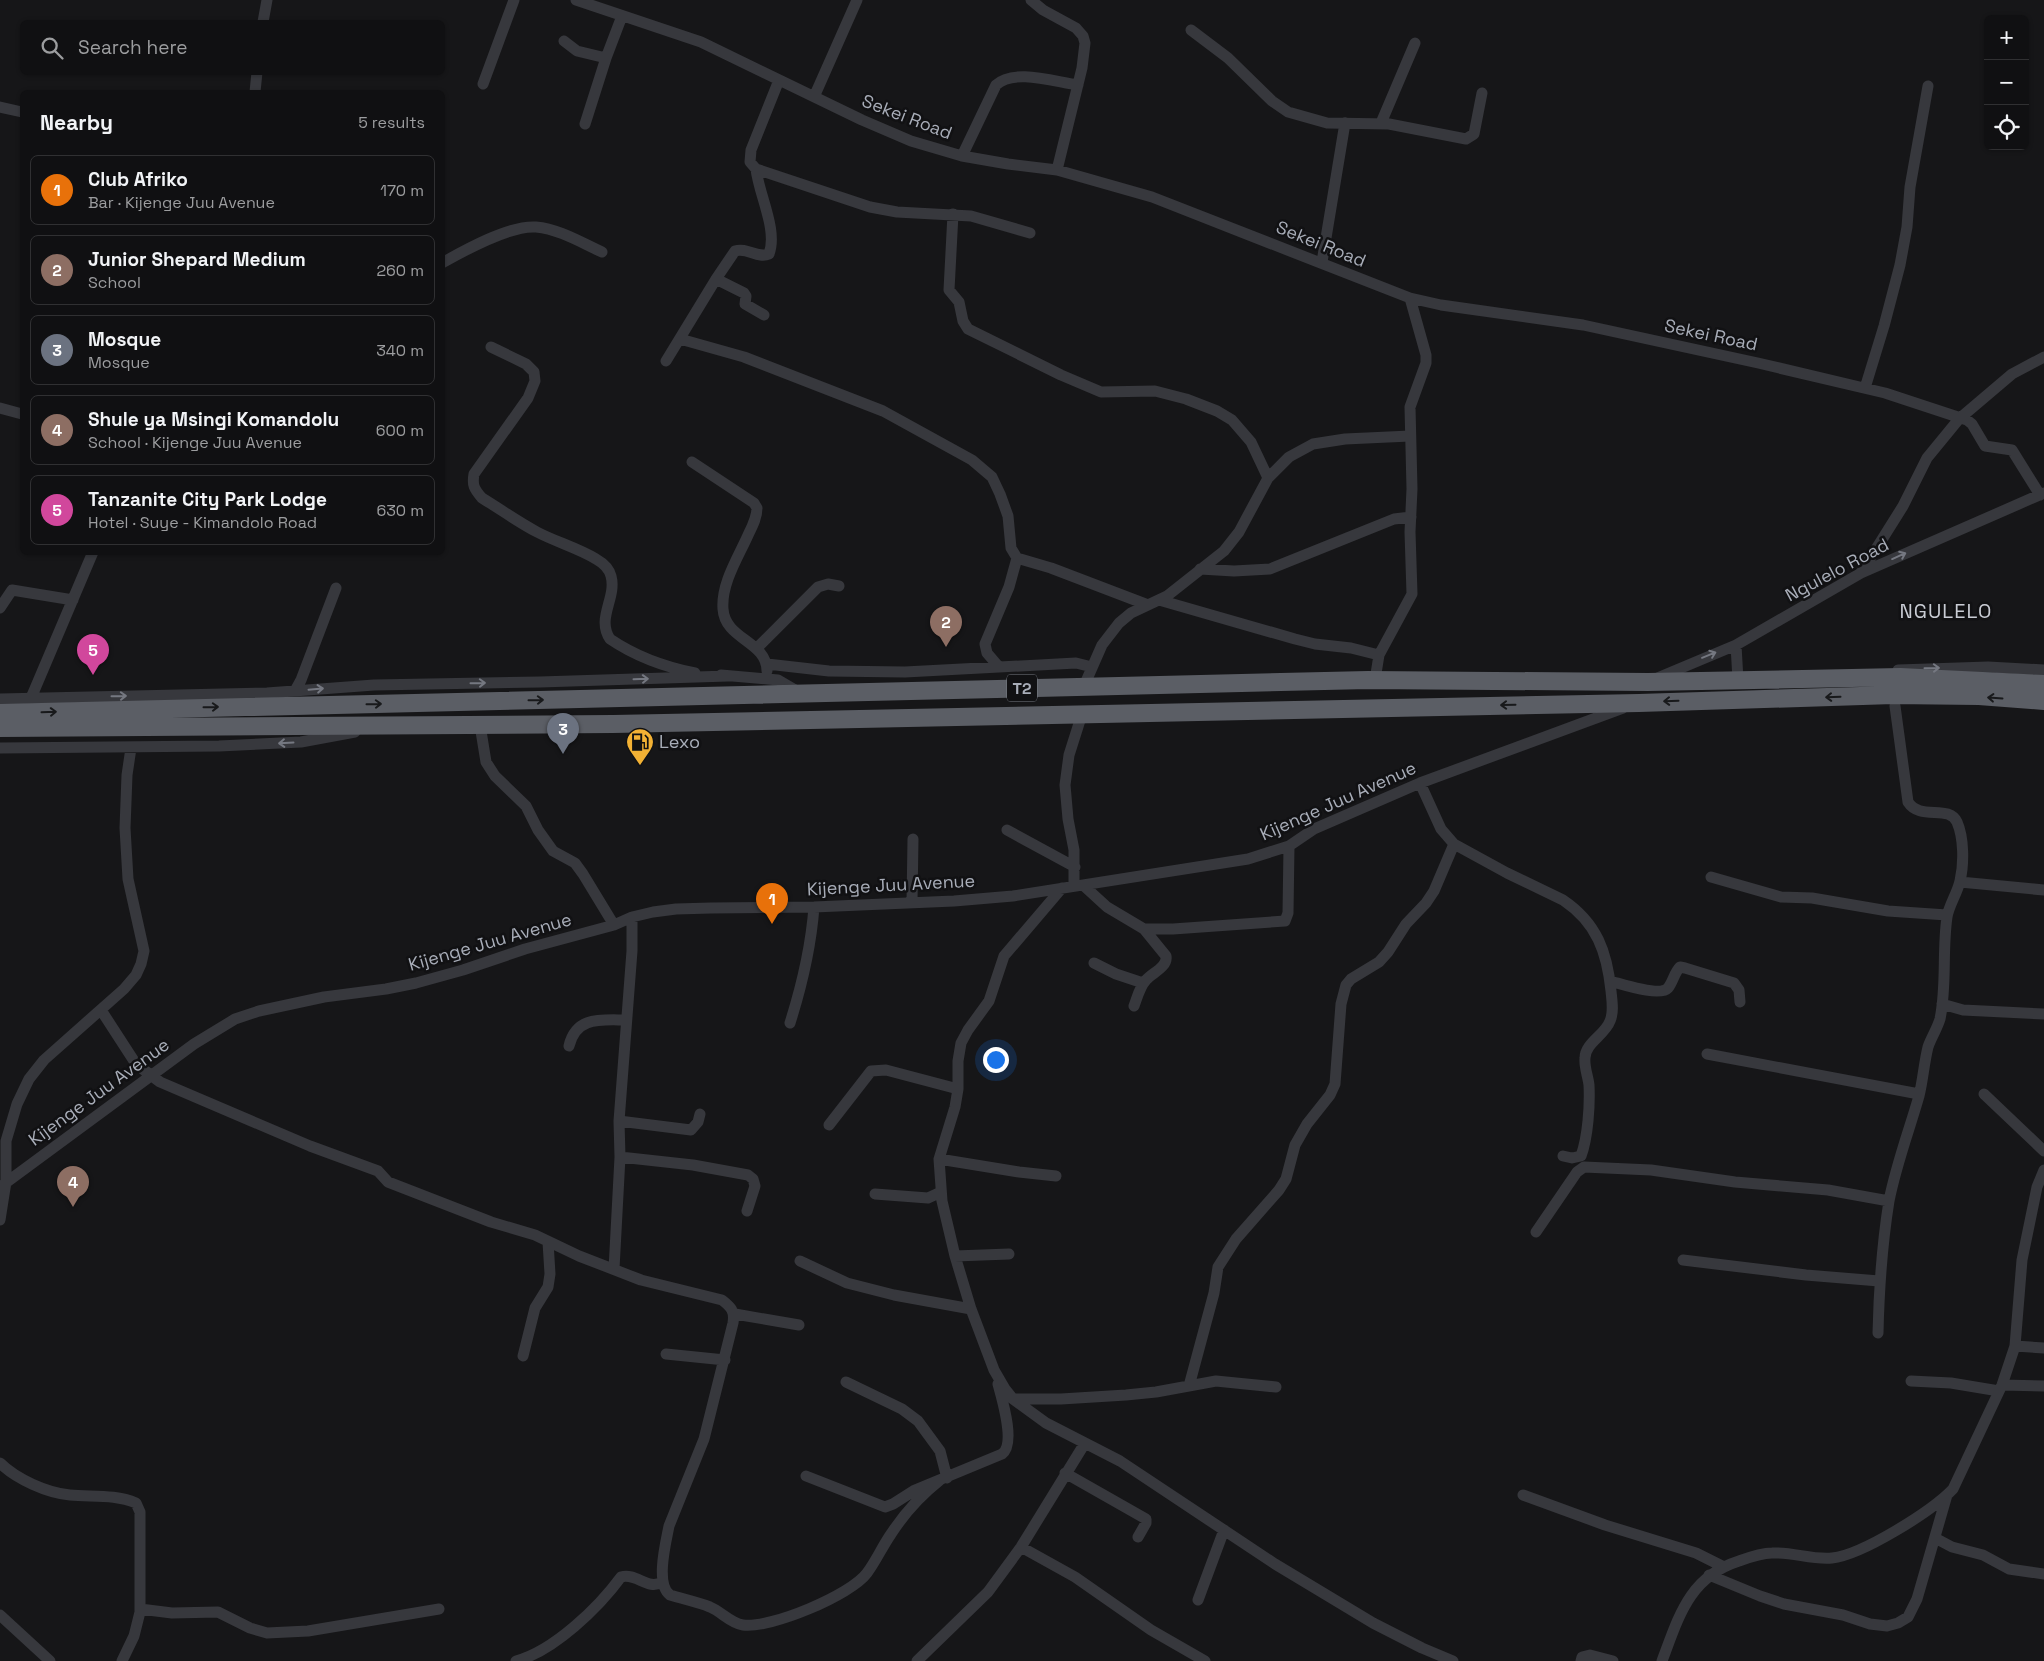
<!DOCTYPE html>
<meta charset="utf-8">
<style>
:root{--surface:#101012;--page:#19191b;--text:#f1f3f6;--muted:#9c9d9f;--line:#303032;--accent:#b45309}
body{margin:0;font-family:"Space Grotesk",sans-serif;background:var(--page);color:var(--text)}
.controls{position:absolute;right:15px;top:15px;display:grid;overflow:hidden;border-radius:8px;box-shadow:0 1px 4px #0004}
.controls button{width:45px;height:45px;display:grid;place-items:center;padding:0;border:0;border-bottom:1px solid var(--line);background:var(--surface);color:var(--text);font:25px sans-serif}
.you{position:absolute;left:995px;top:1059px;width:18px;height:18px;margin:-12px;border:4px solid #fff;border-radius:50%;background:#1a73e8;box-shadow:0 0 0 8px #1a73e833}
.badge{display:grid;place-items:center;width:32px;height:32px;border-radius:50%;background:var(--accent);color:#fff;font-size:16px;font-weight:700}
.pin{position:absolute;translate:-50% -41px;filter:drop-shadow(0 1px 2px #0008)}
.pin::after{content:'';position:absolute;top:26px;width:18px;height:15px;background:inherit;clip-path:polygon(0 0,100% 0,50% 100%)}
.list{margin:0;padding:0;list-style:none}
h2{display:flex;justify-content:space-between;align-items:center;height:65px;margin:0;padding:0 20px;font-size:21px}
h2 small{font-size:16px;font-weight:400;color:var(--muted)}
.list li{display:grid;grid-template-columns:32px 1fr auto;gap:15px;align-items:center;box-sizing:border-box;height:70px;margin:0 10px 10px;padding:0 10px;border:1px solid var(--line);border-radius:8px}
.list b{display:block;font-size:19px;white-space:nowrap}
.list p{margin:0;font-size:16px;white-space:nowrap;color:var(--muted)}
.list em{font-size:16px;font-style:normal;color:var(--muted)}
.icon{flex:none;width:28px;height:28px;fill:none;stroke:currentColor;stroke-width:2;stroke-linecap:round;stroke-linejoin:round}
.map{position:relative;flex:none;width:2044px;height:1661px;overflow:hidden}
.search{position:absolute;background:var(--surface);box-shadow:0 1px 4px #0004;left:20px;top:20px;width:425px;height:55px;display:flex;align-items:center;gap:12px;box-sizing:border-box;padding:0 18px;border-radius:8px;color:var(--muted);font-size:19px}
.panel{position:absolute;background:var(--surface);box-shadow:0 1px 4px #0004;left:20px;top:90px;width:425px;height:465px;border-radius:8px}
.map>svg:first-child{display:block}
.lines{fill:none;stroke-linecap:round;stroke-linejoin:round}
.minor{stroke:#37383d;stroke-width:11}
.trunk{stroke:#5b5e65;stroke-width:18}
.oneway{stroke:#757881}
.oneway2{stroke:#18191b}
.labels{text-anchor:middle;stroke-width:5;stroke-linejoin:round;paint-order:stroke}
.shield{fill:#111113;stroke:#7b7e86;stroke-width:1}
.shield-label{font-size:16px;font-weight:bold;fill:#a8adb8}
.street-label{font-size:18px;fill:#a8adb8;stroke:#111113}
.poi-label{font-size:18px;fill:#a8adb8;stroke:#111113;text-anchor:start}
.quarter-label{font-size:20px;letter-spacing:1px;fill:#c9ccd4;stroke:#111113}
</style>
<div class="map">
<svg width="2044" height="1661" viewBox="0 0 2044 1661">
<rect width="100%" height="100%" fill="#161618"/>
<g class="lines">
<path class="minor" d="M 576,0 L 701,42 L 862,120 L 911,141 L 962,156 L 1008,164 L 1057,170 L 1152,197 L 1410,298 L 1441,305 L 1583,325 L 1758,363 L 1885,393 L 1967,420 L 1972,424 L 1985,446 L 2012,450 L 2040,495
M 1031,0 L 1043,10 L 1076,28 L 1083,36 L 1085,43 L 1082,68 L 1057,170
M 263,22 L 267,0
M 1191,30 L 1228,58 L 1272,101 L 1288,112 L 1327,123 L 1389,124 L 1466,139 L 1474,134 L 1482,93
M 564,41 L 577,51 L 606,58
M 779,80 L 751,150 L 750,162 L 756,169 L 870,207 L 897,212 L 971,216 L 1030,233
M 483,84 L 514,0
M 255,92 L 257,72
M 814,97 L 857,0
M 0,107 L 22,112
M 1381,123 L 1415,43
M 585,124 L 606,58 L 622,16
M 962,156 L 996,85 C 1014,68 1055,82 1078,85
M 953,214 L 949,290 L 959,302 L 963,321 L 968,329 L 1061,375 L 1101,392 L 1155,391 L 1186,399 L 1217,411 L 1232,420 L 1251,442 L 1268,478
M 1322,262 L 1345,123
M 442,263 C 465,250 510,225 536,227 C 559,229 582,243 602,252
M 716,279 L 744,293 L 746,296 L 745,304 L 764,315
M 680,339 L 744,357 L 883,411 L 972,460 L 992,477 L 1000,494 L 1008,516 L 1011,548 L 1017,558 L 1051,568 L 1148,605
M 491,347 L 526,364 L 534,372 L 535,381 L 528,398 L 474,474 C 472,485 474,489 482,498 C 500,509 518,522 537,532 C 556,542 578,548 596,559 C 603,563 609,568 611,576 C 617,598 596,618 610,639 C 635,656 665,667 695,673
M 666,361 L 716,279 L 735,251 C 747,247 758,259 769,254 C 778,230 759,195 756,169
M 1865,388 L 1884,326 L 1900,265 L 1907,227 L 1910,187 L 1928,86
M 0,408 L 22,414
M 692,462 L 754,503 L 757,508 C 757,517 753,525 749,533 C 739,556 721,583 723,609 C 725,640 767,641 767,671
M 1200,569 L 1234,571 L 1270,569 L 1394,519 L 1411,517
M 1861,573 L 1903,506 L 1927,458 L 1959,419 L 2012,374 L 2044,357
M 1159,600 L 1295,639 L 1315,644 L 1351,648 L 1379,655
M 0,608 L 12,590 L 73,600
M 1736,645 L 1738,680
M 757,648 L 818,587 L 828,584 L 839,586
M 767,664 L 829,671 L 905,672 L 1076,663 L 1092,667
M 999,667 L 987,653 L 985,644 L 1009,587 L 1017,558
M 1898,670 L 1988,667 L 2044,670
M 721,675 L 778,680 L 802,694
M 1655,679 L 1736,645 L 1861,573 L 2044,493
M 1375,680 L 1379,655 L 1412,594 L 1410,532 L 1412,489 L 1410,407 L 1426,363 L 1426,355 L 1410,298
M 1084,686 L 1102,645 L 1119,623 L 1131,613 L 1167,596 L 1224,551 L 1239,532 L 1268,478 L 1289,457 L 1313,444 L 1345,439 L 1410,436
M 295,691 L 301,680 L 336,588
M 31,698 L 93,552
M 0,699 L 267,693 L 374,685 L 540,682 L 728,676
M 480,725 L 486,762 L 495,776 L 526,806 L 538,830 L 553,851 L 575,863 L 583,874 L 614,925
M 0,748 L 219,746 L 301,742 L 355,732
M 1420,783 L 1441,829 L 1454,844 L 1507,873 L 1563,900 C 1597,923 1607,952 1611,991 C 1612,1001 1614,1012 1610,1021 C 1605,1035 1585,1043 1585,1058 C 1584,1067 1588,1076 1589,1085 C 1590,1105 1588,1137 1581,1156 L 1572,1158 L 1563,1156
M 1007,830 L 1075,867
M 1711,877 L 1781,897 L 1812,898 L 1888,911 L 1947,915
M 1960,882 L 2044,890
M 1083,885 L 1107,907 L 1144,929 L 1166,956 C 1168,967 1152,973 1146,980 C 1140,986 1137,998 1134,1006
M 1074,886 L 1074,850 L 1068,819 L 1065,785 L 1069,755 L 1082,714
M 1062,888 L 1004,956 L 989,1001 L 968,1030 L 961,1043 L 958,1061 L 958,1089 L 955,1107 L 939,1159 L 942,1201 L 955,1256 L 971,1309 L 994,1370 L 1005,1389 L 1013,1399 L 1046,1423 L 1120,1461 L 1275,1564 L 1373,1623 L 1422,1648 L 1453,1661
M 912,902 L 913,839
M 1144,929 L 1173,929 L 1285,921 L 1288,913 L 1289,846
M 1094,963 L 1116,974 L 1143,983
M 1610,981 C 1622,984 1660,997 1668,988 C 1673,982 1674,973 1680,967 L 1685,968 L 1734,983 L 1739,990 L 1740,1002
M 1942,1004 L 1963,1010 L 2044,1014
M 101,1010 L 136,1064 L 160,1082 L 310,1146 L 378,1171 L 388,1182 L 491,1222 L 535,1235 L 579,1256 L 641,1280 L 722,1300 C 731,1307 735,1311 733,1323 L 704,1439 L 669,1526 C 666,1542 655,1584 670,1595 C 683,1599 697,1602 710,1607 C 722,1612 730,1623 743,1625 C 770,1629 851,1595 867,1573 C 876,1561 882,1547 891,1534 C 904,1514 920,1496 939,1481
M 790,1023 C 802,985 811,947 814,907
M 569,1046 C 576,1016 601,1020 626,1020
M 1707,1054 L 1919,1094
M 1984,1094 L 2044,1151
M 619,1121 L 691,1130 L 698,1122 L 700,1114
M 829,1125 L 871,1071 L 886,1070 L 958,1089
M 620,1157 L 693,1165 L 748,1175 L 753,1179 L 755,1186 L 747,1211
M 939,1159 L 1019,1172 L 1056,1176
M 0,1187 L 194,1044 L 235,1019 L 259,1011 L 324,997 L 386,989 L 416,983 L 463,970 L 525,949 L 614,925 L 632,917 L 653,912 L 676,909 L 711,908 L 814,907 L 954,901 L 1013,896 L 1248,859 L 1289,846 L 1314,829 L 1420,783 L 1623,708
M 875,1194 L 928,1198 L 941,1192
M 0,1220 L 6,1182 L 6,1141 L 17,1104 L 29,1079 L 44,1060 L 124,989 L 136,975 L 141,964 L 144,951 L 128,879 L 125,828 L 127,775 L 131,748
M 1536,1232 L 1577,1172 L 1584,1167 L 1651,1170 L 1735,1182 L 1828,1190 L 1889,1201
M 955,1256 L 1009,1254
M 1683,1260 L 1806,1275 L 1879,1281
M 800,1261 L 847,1283 L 894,1295 L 971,1309
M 614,1269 L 620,1157 L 619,1121 L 632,951 L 632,917
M 735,1314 L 799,1325
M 1878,1333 C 1879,1289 1882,1245 1889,1201 C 1896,1165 1909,1131 1919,1096 C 1923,1080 1924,1063 1928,1047 C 1931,1038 1937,1029 1940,1019 C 1947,986 1942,951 1947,917 C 1949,905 1957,894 1960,881 C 1964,864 1964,838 1957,822 C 1949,804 1920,821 1908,802 L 1895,706
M 2015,1346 L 2044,1348
M 666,1354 L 725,1360
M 523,1356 L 535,1308 L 548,1287 L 550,1274 L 548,1242
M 1911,1381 L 1951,1383 L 1999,1391
M 846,1382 L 902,1409 L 918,1421 L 940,1451 L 947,1478
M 2002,1385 L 2044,1386
M 1189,1386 L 1214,1293 L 1218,1267 L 1236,1239 L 1279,1190 L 1286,1179 L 1295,1145 L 1307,1124 L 1330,1095 L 1335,1084 L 1341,1004 L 1346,985 L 1351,979 L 1379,962 L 1388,952 L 1406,924 L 1426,903 L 1434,891 L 1454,844
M 1013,1399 L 1061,1399 L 1126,1395 L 1156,1392 L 1216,1381 L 1276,1387
M 0,1463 C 16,1479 47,1493 70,1495 C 93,1497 115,1494 136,1503 L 140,1512 L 140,1612 L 134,1636 L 122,1661
M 1065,1473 L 1146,1519 L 1146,1523 L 1138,1537
M 806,1476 L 885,1507 L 893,1504 L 915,1490 L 1002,1454 C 1016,1444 1002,1399 998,1384
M 1523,1495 L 1605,1525 L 1696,1553 L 1722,1566
M 1935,1538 L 1952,1547 L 1983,1555 L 2009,1569 L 2044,1574
M 1021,1547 L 1075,1577 L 1151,1630 L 1205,1661
M 1709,1575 L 1760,1596 L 1784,1604 L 1843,1615 L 1870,1624 L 1887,1626 L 1898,1623 L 1908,1617 L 1917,1599 L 1947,1495
M 1198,1600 L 1224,1530
M 140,1609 L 172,1613 L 218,1612 L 250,1628 L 267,1633 L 308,1631 L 439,1609
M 0,1615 L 50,1661
M 516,1661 C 554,1651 599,1607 621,1577 C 636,1572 648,1591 662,1582
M 917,1661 L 988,1592 L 1021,1547 L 1085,1443
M 1581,1661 L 1582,1657 L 1590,1655 L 1613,1661
M 1662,1661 C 1679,1616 1689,1577 1739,1561 C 1750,1557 1761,1553 1772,1553 C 1793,1552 1812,1560 1832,1558 C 1862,1555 1932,1511 1953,1489 L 2002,1385 L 2015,1346 L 2022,1260 L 2037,1187 L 2044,1170"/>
<path class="trunk" d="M 0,713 L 1368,680 L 1648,682 L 1900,677 L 2044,684
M 0,728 L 613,724 L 1639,703 L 1893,695 L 1979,696 L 2044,701"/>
</g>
<defs><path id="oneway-shaft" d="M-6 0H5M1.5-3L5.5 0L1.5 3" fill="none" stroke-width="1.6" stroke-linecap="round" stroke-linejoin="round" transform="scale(1.25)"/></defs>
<g class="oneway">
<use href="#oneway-shaft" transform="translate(1899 556) rotate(-24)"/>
<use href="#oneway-shaft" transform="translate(1709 655) rotate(-22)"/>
<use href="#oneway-shaft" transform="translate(1932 668) rotate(-1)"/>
<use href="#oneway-shaft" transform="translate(641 679) rotate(-2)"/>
<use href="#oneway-shaft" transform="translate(478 683) rotate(-1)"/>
<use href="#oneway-shaft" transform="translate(316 689) rotate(-5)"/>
<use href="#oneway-shaft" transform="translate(119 696) rotate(-1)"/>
<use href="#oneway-shaft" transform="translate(286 743) rotate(177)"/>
</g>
<g class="oneway2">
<use href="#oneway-shaft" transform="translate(1833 697) rotate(178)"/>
<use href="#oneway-shaft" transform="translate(1995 698) rotate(-176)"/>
<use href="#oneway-shaft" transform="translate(536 700) rotate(-1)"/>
<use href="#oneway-shaft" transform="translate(1671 701) rotate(178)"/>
<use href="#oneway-shaft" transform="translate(374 704) rotate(-1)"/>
<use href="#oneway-shaft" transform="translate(1508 705) rotate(179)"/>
<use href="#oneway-shaft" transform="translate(211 707) rotate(-1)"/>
<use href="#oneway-shaft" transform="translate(49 712) rotate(-2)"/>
</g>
<defs>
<g id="fuel-pin" transform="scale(1.4375)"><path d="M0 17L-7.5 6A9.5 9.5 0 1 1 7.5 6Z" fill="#f2b134" stroke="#111113"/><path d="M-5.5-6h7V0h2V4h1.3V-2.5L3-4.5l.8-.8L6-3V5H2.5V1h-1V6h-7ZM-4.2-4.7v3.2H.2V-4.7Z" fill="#111"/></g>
</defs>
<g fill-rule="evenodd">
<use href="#fuel-pin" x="640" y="742"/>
</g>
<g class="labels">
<rect class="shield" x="1007" y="674.5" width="30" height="27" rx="4"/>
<g class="shield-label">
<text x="1022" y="694">T2</text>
</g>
<g class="street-label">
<text transform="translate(907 117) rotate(21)" y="6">Sekei Road</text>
<text transform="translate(1321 244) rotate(22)" y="6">Sekei Road</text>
<text transform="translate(1711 335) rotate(12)" y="6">Sekei Road</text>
<text transform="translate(1837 570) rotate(-28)" y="6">Ngulelo Road</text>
<text transform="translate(1338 801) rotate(-24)" y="6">Kijenge Juu Avenue</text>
<text transform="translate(891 885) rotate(-3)" y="6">Kijenge Juu Avenue</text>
<text transform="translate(490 942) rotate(-16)" y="6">Kijenge Juu Avenue</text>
<text transform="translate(99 1092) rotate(-36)" y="6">Kijenge Juu Avenue</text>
</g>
<g class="poi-label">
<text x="659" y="748">Lexo</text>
</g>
<g class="quarter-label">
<text x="1946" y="618">NGULELO</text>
</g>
</g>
</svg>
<div class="controls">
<button>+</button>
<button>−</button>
<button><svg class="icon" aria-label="locate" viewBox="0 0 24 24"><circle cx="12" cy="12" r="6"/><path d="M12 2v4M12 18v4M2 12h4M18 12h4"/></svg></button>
</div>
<div class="you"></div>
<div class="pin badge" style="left:772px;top:924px;background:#e8710a">1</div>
<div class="pin badge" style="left:946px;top:647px;background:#8d6e63">2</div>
<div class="pin badge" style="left:563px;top:754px;background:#6b7280">3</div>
<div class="pin badge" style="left:73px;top:1207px;background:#8d6e63">4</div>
<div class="pin badge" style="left:93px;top:675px;background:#d1479c">5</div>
<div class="search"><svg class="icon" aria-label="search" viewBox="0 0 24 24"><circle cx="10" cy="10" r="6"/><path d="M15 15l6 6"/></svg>Search here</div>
<section class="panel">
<h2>Nearby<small>5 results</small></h2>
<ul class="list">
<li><span class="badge" style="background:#e8710a">1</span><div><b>Club Afriko</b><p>Bar · Kijenge Juu Avenue</p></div><em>170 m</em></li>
<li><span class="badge" style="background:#8d6e63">2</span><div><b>Junior Shepard Medium</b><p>School</p></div><em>260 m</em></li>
<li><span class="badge" style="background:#6b7280">3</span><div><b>Mosque</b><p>Mosque</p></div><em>340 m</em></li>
<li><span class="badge" style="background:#8d6e63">4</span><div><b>Shule ya Msingi Komandolu</b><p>School · Kijenge Juu Avenue</p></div><em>600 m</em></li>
<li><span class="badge" style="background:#d1479c">5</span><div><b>Tanzanite City Park Lodge</b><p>Hotel · Suye - Kimandolo Road</p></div><em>630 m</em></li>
</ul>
</section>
</div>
